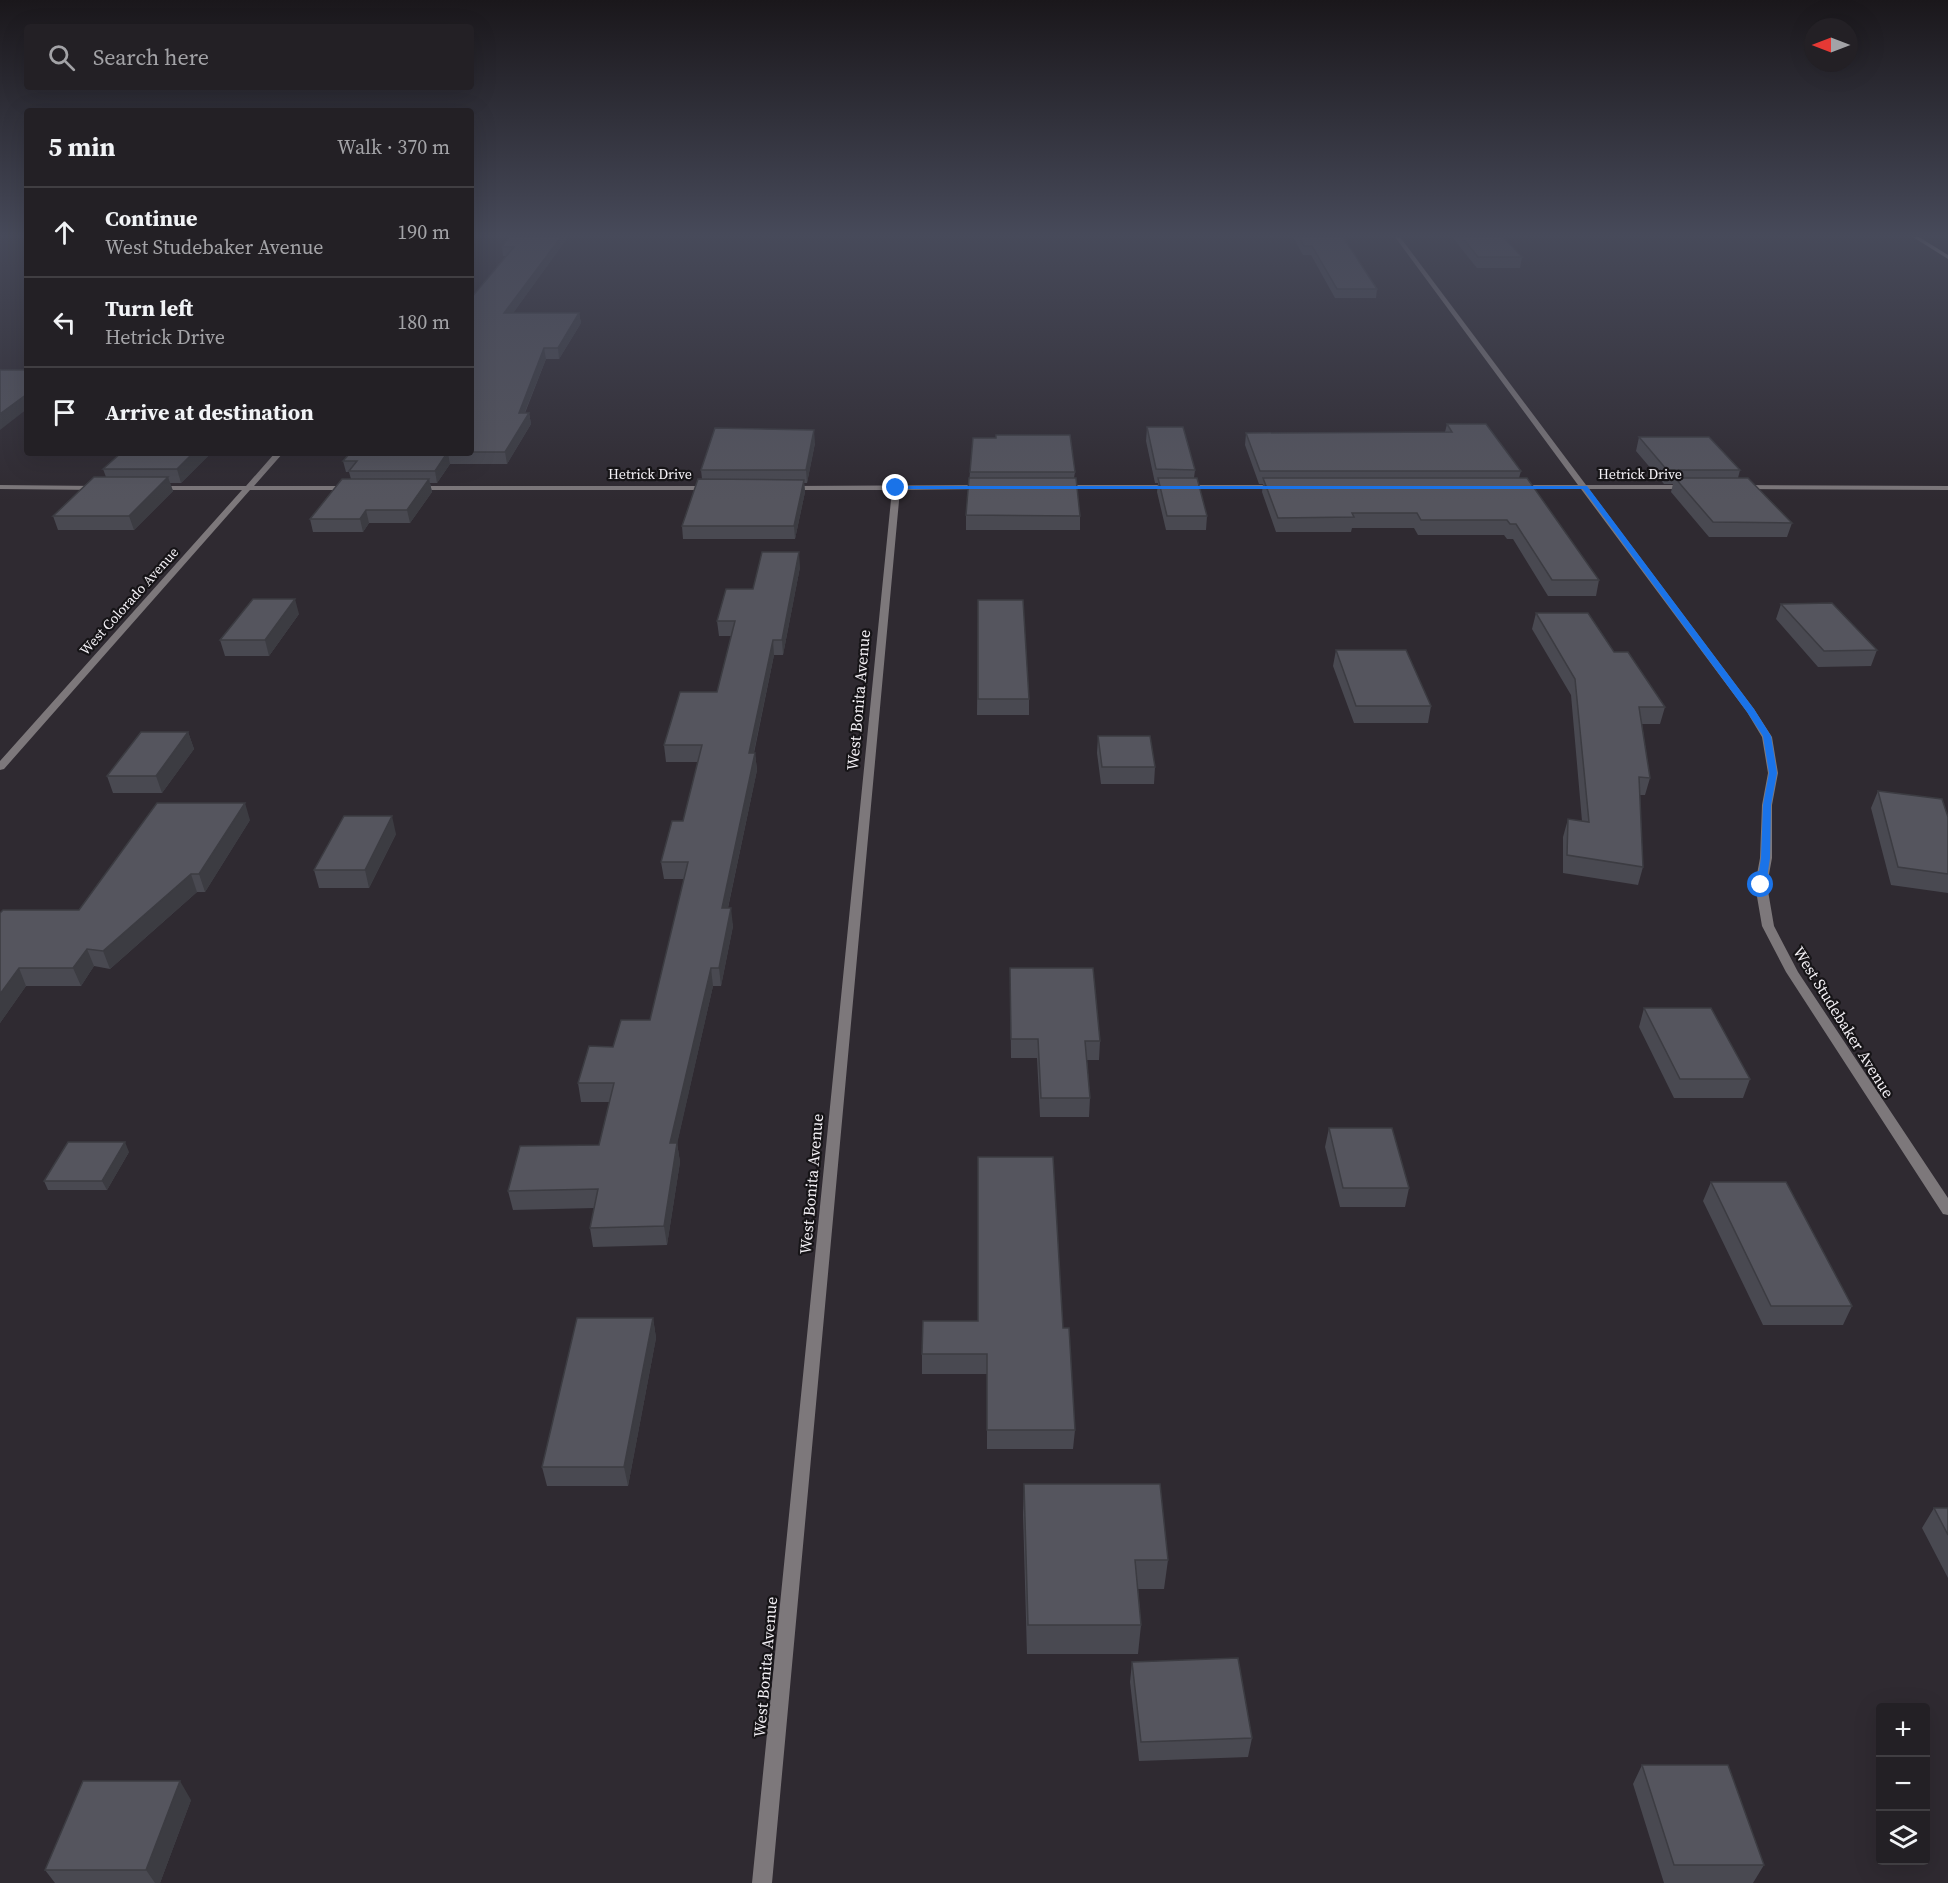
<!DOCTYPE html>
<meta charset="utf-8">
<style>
:root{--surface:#232025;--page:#2f2d32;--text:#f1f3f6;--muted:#a3a3a7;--line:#403e42}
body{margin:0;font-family:"Source Serif 4",serif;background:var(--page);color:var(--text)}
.controls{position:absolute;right:18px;bottom:18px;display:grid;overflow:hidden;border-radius:6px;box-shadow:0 6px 24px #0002}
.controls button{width:54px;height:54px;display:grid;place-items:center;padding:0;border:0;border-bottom:2px solid var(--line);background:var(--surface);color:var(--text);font:30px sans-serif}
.compass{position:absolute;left:1804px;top:18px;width:54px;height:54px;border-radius:50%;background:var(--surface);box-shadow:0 6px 24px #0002;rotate:270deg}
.stop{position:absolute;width:18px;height:18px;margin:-14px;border:4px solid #1a73e8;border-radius:50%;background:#fff}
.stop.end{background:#1a73e8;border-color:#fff;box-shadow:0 2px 6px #0008}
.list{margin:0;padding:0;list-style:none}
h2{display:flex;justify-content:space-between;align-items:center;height:78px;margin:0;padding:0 24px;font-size:26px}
h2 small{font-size:20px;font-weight:400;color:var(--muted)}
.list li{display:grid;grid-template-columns:39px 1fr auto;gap:18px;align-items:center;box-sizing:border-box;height:90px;padding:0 24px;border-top:2px solid var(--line)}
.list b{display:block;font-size:22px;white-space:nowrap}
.list p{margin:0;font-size:20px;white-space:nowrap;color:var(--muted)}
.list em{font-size:20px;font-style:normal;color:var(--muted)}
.icon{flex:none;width:33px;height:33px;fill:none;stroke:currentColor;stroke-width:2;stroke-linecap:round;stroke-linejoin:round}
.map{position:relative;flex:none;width:1948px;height:1883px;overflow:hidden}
.search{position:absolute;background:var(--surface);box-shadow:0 6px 24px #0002;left:24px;top:24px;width:450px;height:66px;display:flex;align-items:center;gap:15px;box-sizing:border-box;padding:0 21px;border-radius:6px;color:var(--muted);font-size:22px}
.panel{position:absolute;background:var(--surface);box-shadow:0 6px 24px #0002;left:24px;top:108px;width:450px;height:348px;border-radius:6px}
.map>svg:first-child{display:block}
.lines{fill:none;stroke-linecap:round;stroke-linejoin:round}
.minor{fill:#7d787b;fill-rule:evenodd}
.secondary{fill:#aba4a7;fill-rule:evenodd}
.wall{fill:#494951}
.shaded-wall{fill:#3c3c42}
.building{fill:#55555e;stroke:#3c3c42;stroke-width:1.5}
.route{fill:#1a73e8}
.labels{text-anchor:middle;stroke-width:4.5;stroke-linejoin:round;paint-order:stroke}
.far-street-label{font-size:14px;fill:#f4f1f6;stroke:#161417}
.street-label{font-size:16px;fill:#f4f1f6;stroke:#161417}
</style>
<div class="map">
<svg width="1948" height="1883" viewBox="0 0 1948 1883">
<rect width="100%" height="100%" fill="#2f2a31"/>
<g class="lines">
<path class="minor" d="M 1395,237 L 1400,237 L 1586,485 L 1688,485 L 1692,487 L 1688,489 L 1589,489 L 1754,709 L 1772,737 L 1778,773 L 1772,805 L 1772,858 L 1767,885 L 1774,926 L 1798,972 L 1948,1198 L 1948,1215 L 1943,1214 L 1786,972 L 1762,926 L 1755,885 L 1760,858 L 1762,805 L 1768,773 L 1762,737 L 1747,712 L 1581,489 L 1516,489 L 1515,487 L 1519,485 L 1578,485 Z
M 275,453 L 283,453 L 254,486 L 350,486 L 354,488 L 350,490 L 250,490 L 4,769 L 0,770 L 0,761 L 242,490 L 157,490 L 153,488 L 154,486 L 246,486 Z
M 0,485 L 98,486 L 102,488 L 98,490 L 0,489 Z
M 983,485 L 987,487 L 986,489 L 900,490 L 772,1883 L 752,1883 L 892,490 L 790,490 L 786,488 L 790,486 Z
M 1057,485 L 1277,485 L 1281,487 L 1277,489 L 1060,489 L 1056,487 Z
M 1738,485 L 1948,486 L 1948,490 L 1741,489 L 1738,489 Z
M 412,486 L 710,486 L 714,488 L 710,490 L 415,490 L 411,488 Z"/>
<path class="secondary" d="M 1913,237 L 1919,237 L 1948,255 L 1948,259 Z"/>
</g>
<path class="wall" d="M 568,237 L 513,313 L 579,313 L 581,323 L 559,359 L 546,359 L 525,413 L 529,413 L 531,424 L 507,464 L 450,464 L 437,483 L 430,483 L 432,492 L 410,523 L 369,523 L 363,532 L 313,532 L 310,519 L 351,479 L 349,472 L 346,472 L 343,461 L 350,453 L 471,453 L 471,298 L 506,256 L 503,256 L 502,247 Z
M 1293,237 L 1343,237 L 1377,289 L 1376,298 L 1335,298 L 1311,255 L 1303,255 Z
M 1452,237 L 1503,237 L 1522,257 L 1520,268 L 1477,268 Z
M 1447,424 L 1521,471 L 1519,478 L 1599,580 L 1596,596 L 1548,596 L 1513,539 L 1507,539 L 1504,535 L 1418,535 L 1414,528 L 1352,528 L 1351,532 L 1276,532 L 1262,492 L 1263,484 L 1259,484 L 1245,445 L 1246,433 L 1445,432 Z
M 1147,427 L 1195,470 L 1194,478 L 1207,516 L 1206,530 L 1166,530 L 1157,492 L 1158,483 L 1155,483 L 1146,441 Z
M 1639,437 L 1740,470 L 1738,478 L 1792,523 L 1787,537 L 1709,537 L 1671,492 L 1673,484 L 1664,484 L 1636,451 Z
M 815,443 L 807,483 L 804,483 L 805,492 L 795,539 L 683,539 L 682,526 L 702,479 L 701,470 Z
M 211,453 L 181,483 L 170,483 L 173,491 L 134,530 L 58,530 L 53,516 L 106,477 L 103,469 Z
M 970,472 L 1075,472 L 1074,478 L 1080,516 L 1080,530 L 966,530 L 966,515 Z
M 800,567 L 783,655 L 774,655 L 754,753 L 755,753 L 757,770 L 728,908 L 733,926 L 721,986 L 713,986 L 677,1143 L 680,1162 L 667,1245 L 593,1247 L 590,1228 L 594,1208 L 513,1210 L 508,1191 L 599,1145 L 610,1102 L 581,1102 L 578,1083 L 613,1047 L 650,1020 L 684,879 L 664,879 L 661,862 L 683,821 L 698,762 L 666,762 L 664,745 L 717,692 L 731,636 L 719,636 L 717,621 L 753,589 Z
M 978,600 L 1029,699 L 1029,715 L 977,715 Z
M 1781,604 L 1877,650 L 1871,666 L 1818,667 L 1776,619 Z
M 1536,613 L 1614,652 L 1665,707 L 1660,724 L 1642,724 L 1650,778 L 1645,795 L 1640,795 L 1643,867 L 1638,885 L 1563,873 L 1563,837 L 1568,819 L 1582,821 L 1571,695 L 1532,629 Z
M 299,614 L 269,656 L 225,656 L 220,640 Z
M 1336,650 L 1431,706 L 1428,723 L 1354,723 L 1333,666 Z
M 188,732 L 194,749 L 162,793 L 113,793 L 107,776 Z
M 1098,736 L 1155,767 L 1154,784 L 1101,784 L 1097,753 Z
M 1878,791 L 1948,817 L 1948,893 L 1891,885 L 1871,808 Z
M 250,820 L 205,892 L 197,892 L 110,969 L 94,966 L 81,986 L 26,986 L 0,1023 L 0,913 L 79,910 Z
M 396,834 L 369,888 L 319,888 L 314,870 Z
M 1010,968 L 1100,1041 L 1099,1060 L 1087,1060 L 1090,1098 L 1089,1117 L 1040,1117 L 1037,1058 L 1011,1058 Z
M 1644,1008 L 1750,1079 L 1743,1098 L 1674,1098 L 1639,1027 Z
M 1329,1128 L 1409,1188 L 1405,1207 L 1340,1207 L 1325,1147 Z
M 129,1152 L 107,1190 L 48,1190 L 44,1181 Z
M 1711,1182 L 1852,1306 L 1843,1325 L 1763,1325 L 1703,1201 Z
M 653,1318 L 656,1338 L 628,1486 L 547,1486 L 542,1467 Z
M 1063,1328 L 1075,1430 L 1073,1449 L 987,1449 L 987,1374 L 922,1374 L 922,1354 Z
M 1024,1484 L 1168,1560 L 1164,1589 L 1138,1589 L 1141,1625 L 1138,1654 L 1027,1654 L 1023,1514 Z
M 1934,1508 L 1948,1508 L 1948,1578 L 1922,1528 Z
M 1132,1662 L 1252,1738 L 1248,1757 L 1139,1761 L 1130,1682 Z
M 1642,1765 L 1764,1865 L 1753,1883 L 1664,1883 L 1633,1784 Z
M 191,1800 L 160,1883 L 55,1883 L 45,1870 Z"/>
<path class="shaded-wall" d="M 561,237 L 568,237 L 506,323 L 504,313 Z
M 579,313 L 581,323 L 559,359 L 558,348 Z
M 544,348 L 546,359 L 520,424 L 519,413 Z
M 27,394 L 27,409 L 0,430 L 0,414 Z
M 529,413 L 531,424 L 507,464 L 505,452 Z
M 814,430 L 815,443 L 807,483 L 806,470 Z
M 193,453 L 211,453 L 181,483 L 177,469 Z
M 448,453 L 450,464 L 437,483 L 435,471 Z
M 168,477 L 173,491 L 134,530 L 129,516 Z
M 429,479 L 432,492 L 410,523 L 407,510 Z
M 804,480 L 805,492 L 795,539 L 794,526 Z
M 366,510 L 369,523 L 363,532 L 360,519 Z
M 799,552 L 800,567 L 783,655 L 782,640 Z
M 295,599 L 299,614 L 269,656 L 265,640 Z
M 773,640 L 774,655 L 750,770 L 749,753 Z
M 188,732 L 194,749 L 162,793 L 156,776 Z
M 755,753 L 757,770 L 724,926 L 722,908 Z
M 245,803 L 250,820 L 205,892 L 199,874 Z
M 392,816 L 396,834 L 369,888 L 365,870 Z
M 191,874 L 197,892 L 110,969 L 103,951 Z
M 731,908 L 733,926 L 721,986 L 719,968 Z
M 87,949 L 94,966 L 81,986 L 73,968 Z
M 19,968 L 26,986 L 0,1023 L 0,994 Z
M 711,968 L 713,986 L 673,1162 L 670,1143 Z
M 125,1142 L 129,1152 L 107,1190 L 102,1181 Z
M 677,1143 L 680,1162 L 667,1245 L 664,1226 Z
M 653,1318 L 656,1338 L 628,1486 L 624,1467 Z
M 180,1781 L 191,1800 L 160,1883 L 155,1883 L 146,1870 Z"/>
<path class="building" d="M 509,237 L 561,237 L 504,313 L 579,313 L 558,348 L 544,348 L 519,413 L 529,413 L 505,452 L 471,452 L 471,324 L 473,321 L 471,321 L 471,298 L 514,247 L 502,247 Z
M 1299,237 L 1343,237 L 1377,289 L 1337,289 L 1312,246 L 1304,246 Z
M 1462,237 L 1503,237 L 1522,257 L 1478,257 Z
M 0,370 L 27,370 L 27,394 L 0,414 Z
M 1447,424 L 1486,424 L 1521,471 L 1260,471 L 1246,433 L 1452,432 Z
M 1147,427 L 1183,427 L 1195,470 L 1156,469 Z
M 715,428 L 814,430 L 806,470 L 701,470 Z
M 996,435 L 1070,435 L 1075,472 L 970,472 L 973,438 L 996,438 Z
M 1639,437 L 1709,437 L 1740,470 L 1667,470 Z
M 121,453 L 193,453 L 177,469 L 103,469 Z
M 350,453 L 447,453 L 435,471 L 349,471 L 357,461 L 343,461 Z
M 94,477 L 168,477 L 129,516 L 53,516 Z
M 969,478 L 1076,478 L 1080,516 L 966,515 Z
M 1158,478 L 1197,478 L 1207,516 L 1167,516 Z
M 1263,478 L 1527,478 L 1599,580 L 1552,580 L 1516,524 L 1510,524 L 1507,520 L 1421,520 L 1417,513 L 1352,513 L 1354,517 L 1278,518 Z
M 1675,478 L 1748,478 L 1792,523 L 1713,522 Z
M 342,479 L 429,479 L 407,510 L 366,510 L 360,519 L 310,519 Z
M 698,479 L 804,480 L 794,526 L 682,526 Z
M 762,552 L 799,552 L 782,640 L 773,640 L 749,753 L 755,753 L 722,908 L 731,908 L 719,968 L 711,968 L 670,1143 L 677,1143 L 664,1226 L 590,1228 L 598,1189 L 508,1191 L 520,1146 L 599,1145 L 614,1083 L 578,1083 L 589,1046 L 613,1047 L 621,1020 L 650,1020 L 688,862 L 661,862 L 672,821 L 683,821 L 702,745 L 664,745 L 680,692 L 717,692 L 735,621 L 717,621 L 726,589 L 753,589 Z
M 253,599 L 295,599 L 265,640 L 220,640 Z
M 978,600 L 1023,600 L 1029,699 L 978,699 Z
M 1832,603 L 1877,650 L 1824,651 L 1781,604 Z
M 1536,613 L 1588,613 L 1614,652 L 1628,652 L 1665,707 L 1639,707 L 1650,778 L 1639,777 L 1643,867 L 1567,855 L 1568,819 L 1589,822 L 1575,679 Z
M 1336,650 L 1406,650 L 1431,706 L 1356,706 Z
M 141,732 L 188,732 L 156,776 L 107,776 Z
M 1098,736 L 1150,736 L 1155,767 L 1102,767 Z
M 1878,791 L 1942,799 L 1948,817 L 1948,874 L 1898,867 Z
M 157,803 L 245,803 L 199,874 L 191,874 L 103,951 L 87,949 L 73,968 L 19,968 L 0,994 L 0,913 L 3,910 L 79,910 Z
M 344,816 L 392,816 L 365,870 L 314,870 Z
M 1010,968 L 1093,968 L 1100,1041 L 1085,1041 L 1090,1098 L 1041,1098 L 1038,1039 L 1011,1039 Z
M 1644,1008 L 1711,1008 L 1750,1079 L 1680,1079 Z
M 1329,1128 L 1392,1128 L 1409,1188 L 1343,1188 Z
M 68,1142 L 125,1142 L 102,1181 L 44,1181 Z
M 978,1157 L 1053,1157 L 1063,1328 L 1069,1328 L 1075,1430 L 987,1430 L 987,1354 L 922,1354 L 923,1321 L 978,1321 Z
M 1711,1182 L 1786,1182 L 1852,1306 L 1771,1306 Z
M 577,1318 L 653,1318 L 624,1467 L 542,1467 Z
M 1024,1484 L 1160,1484 L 1168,1560 L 1135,1560 L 1141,1625 L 1028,1625 Z
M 1934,1508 L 1948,1508 L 1948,1535 Z
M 1238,1658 L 1252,1738 L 1141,1742 L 1132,1662 Z
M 1642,1765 L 1728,1765 L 1764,1865 L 1674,1865 Z
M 83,1781 L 180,1781 L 146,1870 L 45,1870 Z"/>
<linearGradient id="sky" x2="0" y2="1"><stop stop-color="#1a171b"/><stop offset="0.47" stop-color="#474a5a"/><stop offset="1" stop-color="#474a5a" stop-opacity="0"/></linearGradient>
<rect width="1948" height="501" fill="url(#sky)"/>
<path class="route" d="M 894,486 L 1587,486 L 1754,709 L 1771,736 L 1777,773 L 1771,805 L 1770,858 L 1766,885 L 1761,887 L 1757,885 L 1761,858 L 1763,805 L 1769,773 L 1763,736 L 1747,712 L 1583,489 L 896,489 Z"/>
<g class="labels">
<g class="far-street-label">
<text x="650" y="479">Hetrick Drive</text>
<text x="1640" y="479">Hetrick Drive</text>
<text transform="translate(129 601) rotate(-48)" y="5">West Colorado Avenue</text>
</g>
<g class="street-label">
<text transform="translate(858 700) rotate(-85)" y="6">West Bonita Avenue</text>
<text transform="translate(1844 1022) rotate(58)" y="6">West Studebaker Avenue</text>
<text transform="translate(811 1184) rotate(-85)" y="6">West Bonita Avenue</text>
<text transform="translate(765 1667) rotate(-85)" y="6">West Bonita Avenue</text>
</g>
</g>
</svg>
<div class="controls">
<button>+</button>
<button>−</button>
<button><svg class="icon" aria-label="layers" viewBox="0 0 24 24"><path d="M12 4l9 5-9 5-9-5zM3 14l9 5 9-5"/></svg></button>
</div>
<svg class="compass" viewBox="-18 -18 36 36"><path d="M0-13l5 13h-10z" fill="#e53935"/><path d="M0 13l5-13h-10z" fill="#a3a3a7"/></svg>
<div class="stop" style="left:1761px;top:885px"></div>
<div class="stop end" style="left:896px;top:488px"></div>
<div class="search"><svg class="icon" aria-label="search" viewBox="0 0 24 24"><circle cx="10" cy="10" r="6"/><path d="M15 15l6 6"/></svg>Search here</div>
<section class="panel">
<h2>5 min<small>Walk · 370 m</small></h2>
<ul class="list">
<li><svg class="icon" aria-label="ahead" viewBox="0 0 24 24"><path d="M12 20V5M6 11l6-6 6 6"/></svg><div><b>Continue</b><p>West Studebaker Avenue</p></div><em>190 m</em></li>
<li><svg class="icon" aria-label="left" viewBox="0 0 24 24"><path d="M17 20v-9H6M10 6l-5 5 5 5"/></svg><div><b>Turn left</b><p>Hetrick Drive</p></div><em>180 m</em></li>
<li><svg class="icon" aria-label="arrive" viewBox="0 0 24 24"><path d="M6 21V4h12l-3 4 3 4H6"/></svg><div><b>Arrive at destination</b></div></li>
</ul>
</section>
</div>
